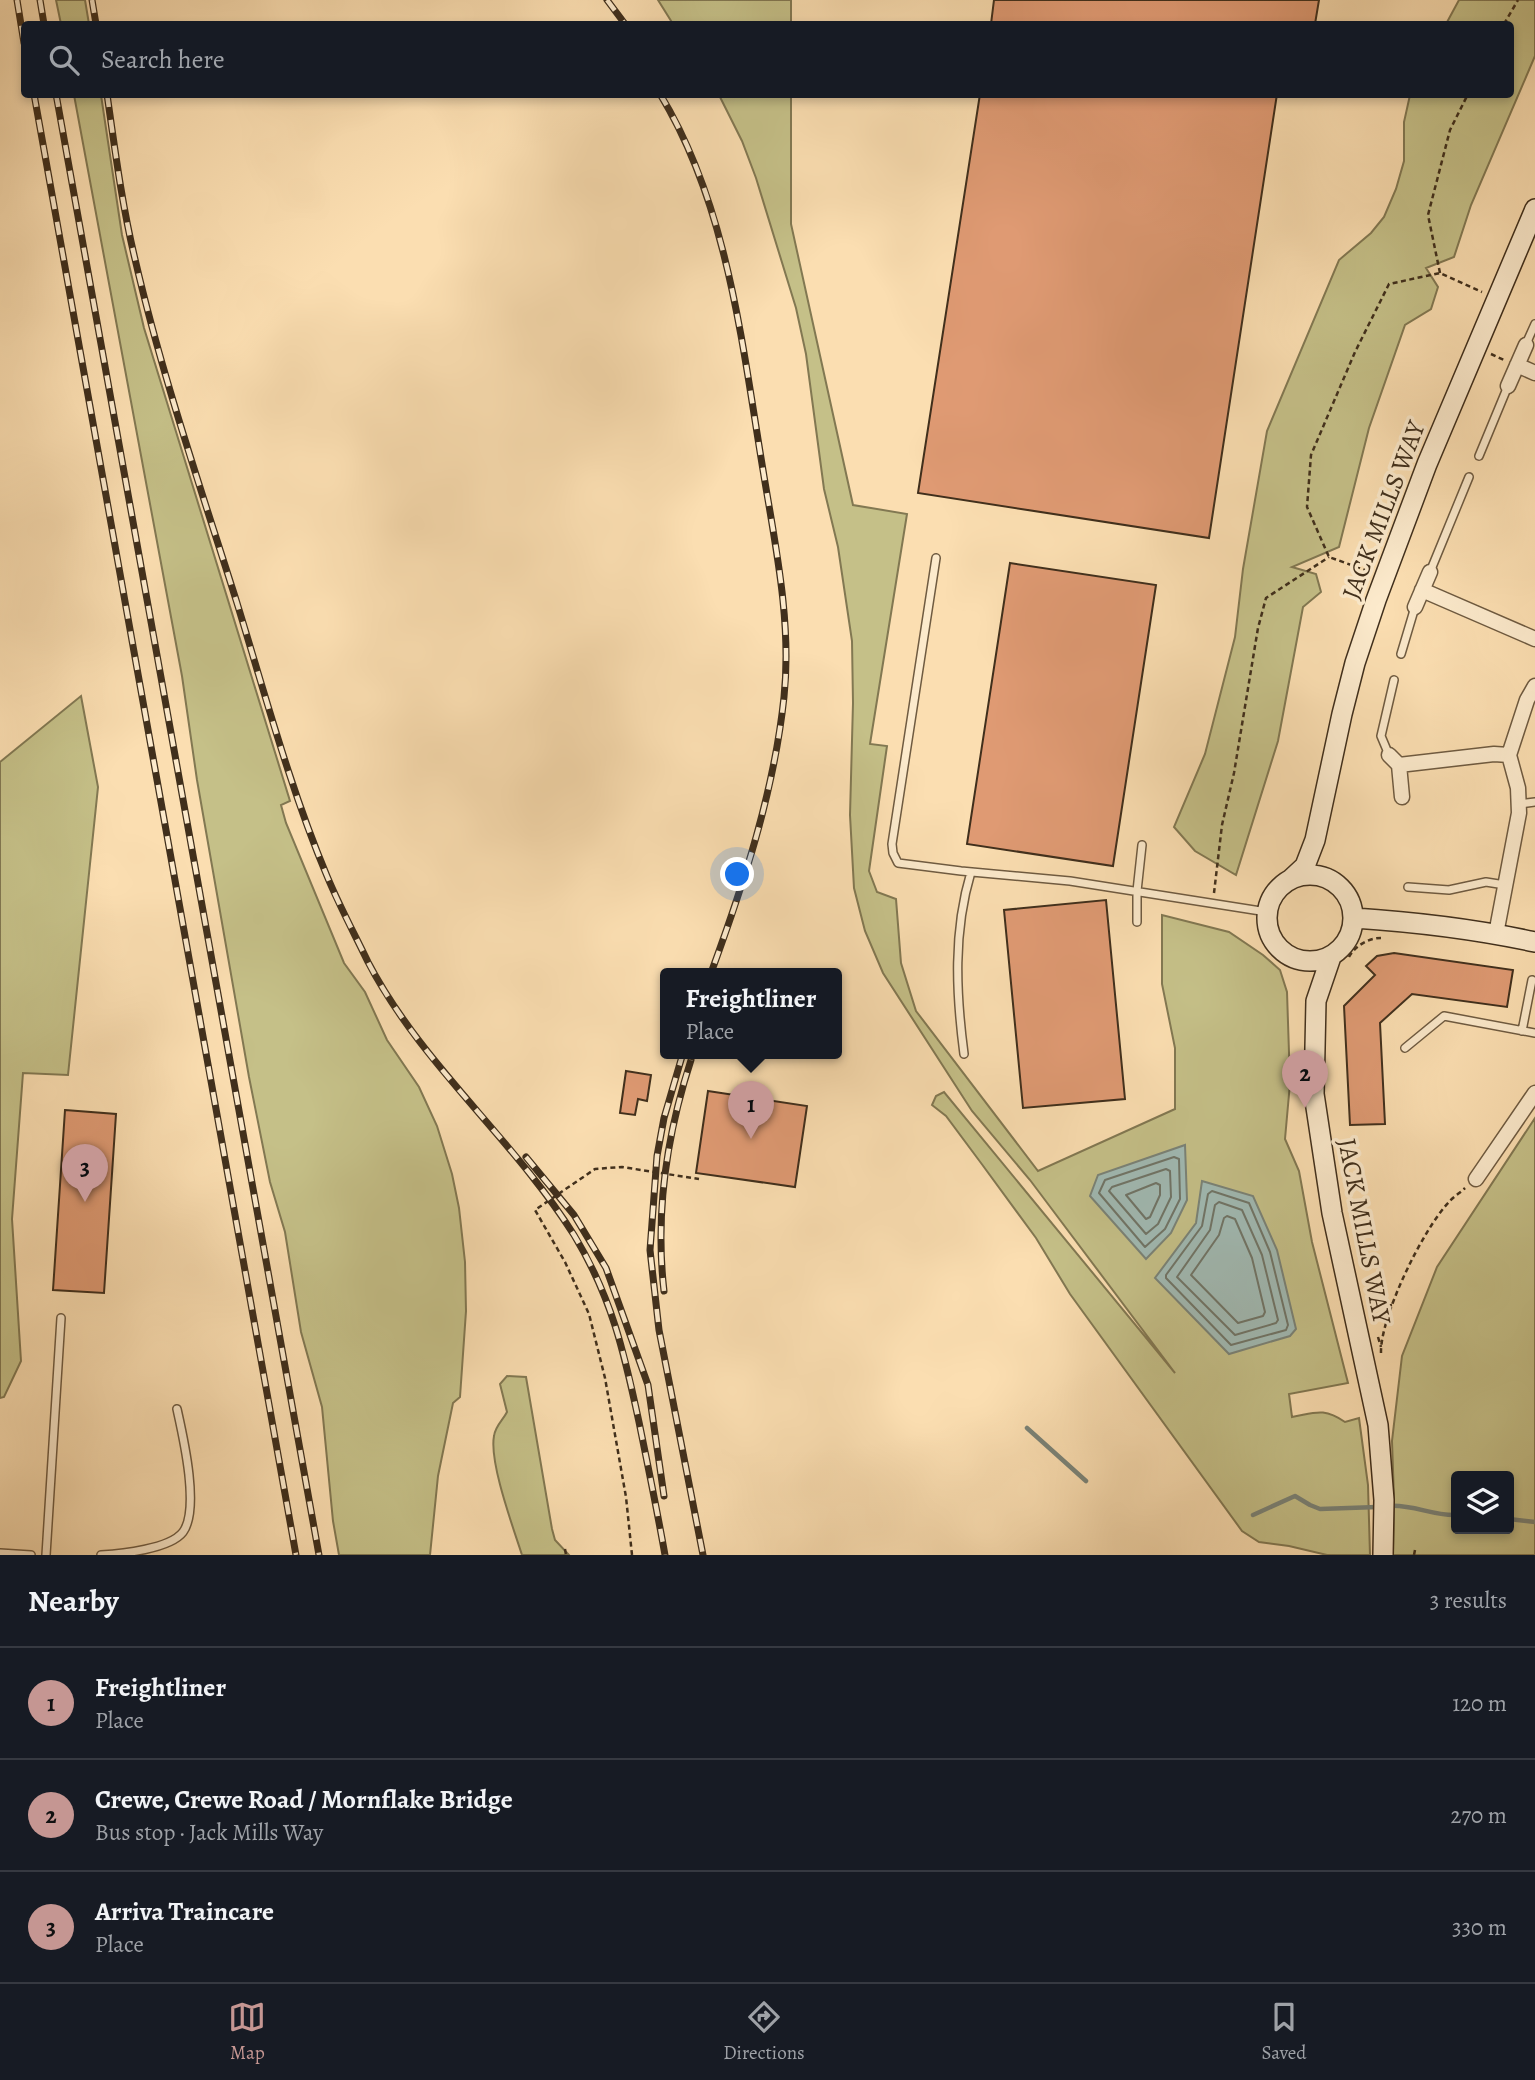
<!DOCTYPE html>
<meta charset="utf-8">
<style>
:root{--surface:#171b24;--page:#20242c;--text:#f1f3f6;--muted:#9ea1a6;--line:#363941;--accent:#c59692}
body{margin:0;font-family:Alegreya,serif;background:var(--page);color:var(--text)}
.controls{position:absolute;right:21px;bottom:21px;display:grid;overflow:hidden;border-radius:7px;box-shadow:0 4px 10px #0003}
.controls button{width:63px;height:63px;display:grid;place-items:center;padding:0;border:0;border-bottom:2px solid var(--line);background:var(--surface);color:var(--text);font:35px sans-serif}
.you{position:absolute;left:738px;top:875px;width:24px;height:24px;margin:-18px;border:5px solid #fff;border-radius:50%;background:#1a73e8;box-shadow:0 0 0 10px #1a73e833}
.badge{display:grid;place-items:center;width:46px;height:46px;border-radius:50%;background:var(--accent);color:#111;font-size:23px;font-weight:700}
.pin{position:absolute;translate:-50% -58px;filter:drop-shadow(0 2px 4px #0008)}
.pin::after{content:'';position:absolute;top:37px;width:24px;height:21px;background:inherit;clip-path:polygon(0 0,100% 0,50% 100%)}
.popup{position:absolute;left:660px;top:968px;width:182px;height:91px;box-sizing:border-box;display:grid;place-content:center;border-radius:7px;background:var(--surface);filter:drop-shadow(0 2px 5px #0005);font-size:23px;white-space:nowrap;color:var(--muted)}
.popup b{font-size:26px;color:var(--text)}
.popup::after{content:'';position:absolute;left:50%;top:100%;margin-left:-14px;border:14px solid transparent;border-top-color:var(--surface)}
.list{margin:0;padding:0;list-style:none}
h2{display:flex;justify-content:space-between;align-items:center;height:91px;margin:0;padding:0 28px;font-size:30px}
h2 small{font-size:23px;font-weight:400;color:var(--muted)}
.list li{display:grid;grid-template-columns:46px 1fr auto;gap:21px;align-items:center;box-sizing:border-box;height:112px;padding:0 28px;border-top:2px solid var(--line)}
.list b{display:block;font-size:26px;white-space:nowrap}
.list p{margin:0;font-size:23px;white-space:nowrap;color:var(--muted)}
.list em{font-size:23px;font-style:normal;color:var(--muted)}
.icon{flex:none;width:38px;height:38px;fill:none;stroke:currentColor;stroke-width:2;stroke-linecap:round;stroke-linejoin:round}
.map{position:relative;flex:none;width:1535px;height:1555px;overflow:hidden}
.search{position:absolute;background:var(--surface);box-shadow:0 4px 10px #0003;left:21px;right:21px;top:21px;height:77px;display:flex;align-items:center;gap:18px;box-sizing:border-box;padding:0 24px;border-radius:7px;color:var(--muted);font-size:26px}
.sheet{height:427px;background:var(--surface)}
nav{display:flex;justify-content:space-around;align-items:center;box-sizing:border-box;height:98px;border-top:2px solid var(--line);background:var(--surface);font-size:19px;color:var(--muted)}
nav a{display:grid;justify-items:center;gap:4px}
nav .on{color:var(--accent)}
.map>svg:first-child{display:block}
.green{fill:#c5c088;stroke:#827852;stroke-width:2;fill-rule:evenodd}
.water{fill:#a1bbb5;stroke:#7a8378;stroke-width:2}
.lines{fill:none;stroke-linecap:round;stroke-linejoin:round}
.shore{stroke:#707568;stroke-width:2}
.stream{stroke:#7a8378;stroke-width:4.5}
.building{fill:#df9a73;stroke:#402f1c;stroke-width:2}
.lane-casing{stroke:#6f5b41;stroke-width:10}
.street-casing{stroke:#6f5b41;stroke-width:17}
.secondary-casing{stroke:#402f1c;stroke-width:22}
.path{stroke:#402f1c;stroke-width:2.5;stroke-dasharray:5 3.5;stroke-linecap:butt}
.lane{stroke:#fceacc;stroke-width:7}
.street{stroke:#fceacc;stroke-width:14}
.secondary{stroke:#fceacc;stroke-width:19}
.rail-casing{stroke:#402f1c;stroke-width:7}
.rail{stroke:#fceacc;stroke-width:4.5;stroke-dasharray:13;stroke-linecap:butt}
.labels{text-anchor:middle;stroke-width:7;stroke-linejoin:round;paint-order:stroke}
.street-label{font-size:26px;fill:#402f1c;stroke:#fceacc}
</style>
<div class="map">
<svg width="1535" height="1555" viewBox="0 0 1535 1555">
<rect width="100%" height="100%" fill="#fbdeb1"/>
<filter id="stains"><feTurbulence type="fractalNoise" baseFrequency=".00286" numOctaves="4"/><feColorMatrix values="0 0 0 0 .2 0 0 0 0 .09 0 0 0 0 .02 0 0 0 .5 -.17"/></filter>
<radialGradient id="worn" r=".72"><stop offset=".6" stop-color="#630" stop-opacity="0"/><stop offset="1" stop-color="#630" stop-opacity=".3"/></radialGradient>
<path class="green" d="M 56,0 L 85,0 L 89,24 L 61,24 Z
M 658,0 L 791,0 L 791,24 L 673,24 Z
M 1459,0 L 1535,0 L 1535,56 L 1471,205 L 1454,257 L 1426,268 L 1438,287 L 1431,309 L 1405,325 L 1369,428 L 1339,547 L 1292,567 L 1316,574 L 1321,592 L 1303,607 L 1278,741 L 1236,875 L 1195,851 L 1174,827 L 1205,754 L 1235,637 L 1243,569 L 1267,431 L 1339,260 L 1371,233 L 1384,217 L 1396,189 L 1404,161 L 1404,122 L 1410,95 L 1510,94 L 1510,24 L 1446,24 Z
M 74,95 L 101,95 L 122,235 L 144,328 L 290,801 L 281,805 L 286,823 L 344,963 L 365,992 L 387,1040 L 419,1087 L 437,1126 L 452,1174 L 459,1208 L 465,1262 L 466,1311 L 460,1397 L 453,1403 L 438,1476 L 430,1555 L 339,1555 L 333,1521 L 322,1407 L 301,1332 L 285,1232 L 270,1182 L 249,1077 L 197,780 L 182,676 Z
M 719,95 L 791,95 L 791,224 L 853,505 L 907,514 L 870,744 L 887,746 L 869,871 L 877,892 L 896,899 L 901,963 L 916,1011 L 1038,1171 L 1175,1109 L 1175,1048 L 1162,984 L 1162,915 L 1229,932 L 1263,955 L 1280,970 L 1287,992 L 1290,1083 L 1285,1139 L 1299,1171 L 1312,1242 L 1348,1383 L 1289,1394 L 1292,1417 C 1315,1413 1323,1407 1345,1422 L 1359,1418 L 1368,1485 L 1370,1555 L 1327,1555 L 1289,1546 L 1259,1542 L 1242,1531 L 1070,1294 L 1036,1238 L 981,1163 L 946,1116 L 932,1105 L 936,1096 L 944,1092 L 1175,1373 L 1030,1180 L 972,1111 L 883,973 L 865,931 L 854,888 L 850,815 L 853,703 L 852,641 L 838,547 L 824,489 L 806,354 L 796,308 L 756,178 L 742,141 Z
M 81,696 L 98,787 L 68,1075 L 23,1073 L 12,1219 L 21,1361 L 4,1397 L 0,1398 L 0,762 Z
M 1535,1118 L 1535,1555 L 1393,1555 L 1394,1499 L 1392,1441 L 1402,1356 L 1437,1267 ZM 1456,1476 L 1509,1476 L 1509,1529 L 1456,1529 Z
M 507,1376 L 526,1377 L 552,1529 L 555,1540 L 569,1555 L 522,1555 C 513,1527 489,1462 494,1436 C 495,1426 503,1420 507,1412 L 500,1384 Z"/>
<path class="water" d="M 1185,1145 L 1187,1200 L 1171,1233 L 1146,1259 L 1090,1196 L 1098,1175 Z
M 1202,1181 L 1253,1196 L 1277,1250 L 1296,1329 L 1290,1336 L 1229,1354 L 1155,1278 L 1196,1223 Z"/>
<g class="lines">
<path class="shore" d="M 1174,1157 L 1179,1159 L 1180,1199 L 1165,1229 L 1145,1247 L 1099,1193 L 1105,1180 Z
M 1166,1169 L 1170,1171 L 1171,1197 L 1158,1224 L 1146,1234 L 1109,1191 L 1112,1187 Z
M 1156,1183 L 1160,1185 L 1160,1195 L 1150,1217 L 1146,1219 L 1126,1195 Z
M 1212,1191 L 1249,1203 L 1270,1252 L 1288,1325 L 1286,1330 L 1231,1345 L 1166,1278 L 1166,1275 L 1202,1226 L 1208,1194 Z
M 1219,1202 L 1242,1210 L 1262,1255 L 1278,1320 L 1276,1323 L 1235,1335 L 1177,1277 L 1210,1230 L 1215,1205 Z
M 1227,1216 L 1235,1219 L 1252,1258 L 1265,1312 L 1263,1316 L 1238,1323 L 1191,1275 L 1219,1235 L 1224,1218 Z"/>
<path class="stream" d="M 1027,1428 L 1086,1481
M 1389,1506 C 1412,1504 1433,1516 1456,1515
M 1253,1515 L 1295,1496 L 1310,1505 L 1320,1509 L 1377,1507
M 1509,1519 L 1535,1522"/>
</g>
<path class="building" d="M 994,0 L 1319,0 L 1315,24 L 991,24 Z
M 980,94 L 1277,94 L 1209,538 L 918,493 Z
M 1010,563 L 1156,585 L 1113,866 L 967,844 Z
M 1106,900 L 1125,1099 L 1023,1108 L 1004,910 Z
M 1394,953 L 1513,970 L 1507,1007 L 1412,994 L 1380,1023 L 1385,1124 L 1350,1125 L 1344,1006 L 1375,975 L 1366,966 L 1377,956 Z
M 626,1071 L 651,1075 L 647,1101 L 638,1099 L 635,1115 L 620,1113 Z
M 708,1091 L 807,1106 L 795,1187 L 696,1173 Z
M 65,1110 L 116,1114 L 104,1293 L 53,1290 Z"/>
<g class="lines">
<g class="lane-casing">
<path id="lane" d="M 1526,344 L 1535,324
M 1479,456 L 1508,386
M 936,558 L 892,844 L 893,853 L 898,863 L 961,871 L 1070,881 L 1267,912
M 1430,572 L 1469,477
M 1401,654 L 1415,607
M 1389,755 L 1381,736 L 1394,680
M 1519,804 L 1535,802
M 1408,887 L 1449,890 L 1486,882 L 1505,885
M 1137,922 L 1137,891 L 1142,845
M 1522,1031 L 1532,980
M 1405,1048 L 1444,1016 L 1535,1033
M 964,1054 C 956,993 953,932 971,872
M 0,1553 L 31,1555
M 46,1555 L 61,1318
M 101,1555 C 121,1554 170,1549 183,1532 C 200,1509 183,1436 177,1409"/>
</g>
<g class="street-casing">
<path id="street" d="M 1517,365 L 1535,373
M 1508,386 L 1526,345
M 1422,590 L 1535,639
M 1415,607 L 1430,572
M 1389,755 L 1399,765 L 1402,797
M 1399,765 L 1494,754 L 1509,755
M 1496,934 L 1519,813 L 1518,788 L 1509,755 L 1527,700 L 1535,686
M 1476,1179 L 1535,1093"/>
</g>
<g class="secondary-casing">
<path id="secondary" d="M1267 918a43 43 0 1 1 86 0a43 43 0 1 1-86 0Z
M 1291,879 L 1305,866 L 1315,840 L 1342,714 L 1355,663 L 1376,600 L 1427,464 L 1535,209
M 1354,918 C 1415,922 1475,929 1535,942
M 1331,957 L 1316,1001 L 1314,1094 L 1332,1213 L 1378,1425 L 1384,1500 L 1383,1555"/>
</g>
<path class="path" d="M 1504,24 L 1518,0
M 1440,273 L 1428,215 L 1450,130 L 1468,94
M 1491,354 L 1504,360
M 1368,571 L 1329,557 L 1307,507 L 1311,455 L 1355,352 L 1389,284 L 1440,273 L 1482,292
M 1214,893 L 1222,825 L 1234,773 L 1258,628 L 1266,598 L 1329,557
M 1349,957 C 1355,946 1368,938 1381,938
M 1371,1309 L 1392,1305
M 1378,1337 L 1381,1347
M 1381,1353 C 1380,1317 1423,1229 1449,1202 C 1453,1197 1460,1193 1465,1188
M 565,1549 L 566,1555
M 632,1555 L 626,1497 L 605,1378 L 589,1314 L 565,1262 L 535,1210 L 595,1169 L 622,1167 L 699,1179
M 1414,1555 L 1415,1550"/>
<use href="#lane" class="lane"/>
<use href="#street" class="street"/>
<use href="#secondary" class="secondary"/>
<g class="rail-casing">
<path id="rail" d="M 17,0 L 24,43
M 40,0 L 44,24
M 92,0 L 96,24
M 607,0 L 625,24
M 34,94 L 296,1555
M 56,94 L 319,1555
M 107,94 C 115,150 122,205 135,259 C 162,376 201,489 237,603 C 265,694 290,788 327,876 C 339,905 354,933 368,962 C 421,1064 513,1138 574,1235 C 612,1298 624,1352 639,1422 C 648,1466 657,1510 665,1555
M 660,94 C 728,206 742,344 763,470 C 775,544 792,622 784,697 C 774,792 744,883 711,973
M 683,1053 L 664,1118 L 657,1156 L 650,1250 L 659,1330 L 703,1555
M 526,1157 L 574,1215 L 606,1268 L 648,1385 L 664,1496
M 664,1291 C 655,1213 667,1134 691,1060"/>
</g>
<use href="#rail" class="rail"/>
</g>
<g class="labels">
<g class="street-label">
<text transform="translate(1383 510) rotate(-69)" y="9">JACK MILLS WAY</text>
<text transform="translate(1365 1231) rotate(79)" y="9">JACK MILLS WAY</text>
</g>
</g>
<rect width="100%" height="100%" filter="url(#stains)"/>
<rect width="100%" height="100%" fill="url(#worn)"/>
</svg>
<div class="controls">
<button><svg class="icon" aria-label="layers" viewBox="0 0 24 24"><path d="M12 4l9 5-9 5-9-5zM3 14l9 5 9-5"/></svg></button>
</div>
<div class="you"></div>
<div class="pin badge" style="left:751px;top:1139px">1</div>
<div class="popup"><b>Freightliner</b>Place</div>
<div class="pin badge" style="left:1305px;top:1108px">2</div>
<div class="pin badge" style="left:85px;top:1202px">3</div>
<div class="search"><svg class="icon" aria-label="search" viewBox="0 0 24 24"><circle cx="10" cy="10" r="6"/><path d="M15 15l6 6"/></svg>Search here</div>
</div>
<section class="sheet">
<h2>Nearby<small>3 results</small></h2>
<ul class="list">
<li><span class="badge">1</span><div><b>Freightliner</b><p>Place</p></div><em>120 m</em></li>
<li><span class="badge">2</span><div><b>Crewe, Crewe Road / Mornflake Bridge</b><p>Bus stop · Jack Mills Way</p></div><em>270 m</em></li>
<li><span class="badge">3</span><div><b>Arriva Traincare</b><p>Place</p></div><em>330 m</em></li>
</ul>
</section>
<nav>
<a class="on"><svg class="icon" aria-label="map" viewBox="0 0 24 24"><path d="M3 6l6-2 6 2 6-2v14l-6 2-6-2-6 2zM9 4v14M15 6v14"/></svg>Map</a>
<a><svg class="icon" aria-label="directions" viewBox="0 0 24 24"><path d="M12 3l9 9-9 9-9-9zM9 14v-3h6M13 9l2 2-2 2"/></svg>Directions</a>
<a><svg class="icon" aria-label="saved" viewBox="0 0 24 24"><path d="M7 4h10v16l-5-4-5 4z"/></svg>Saved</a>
</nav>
